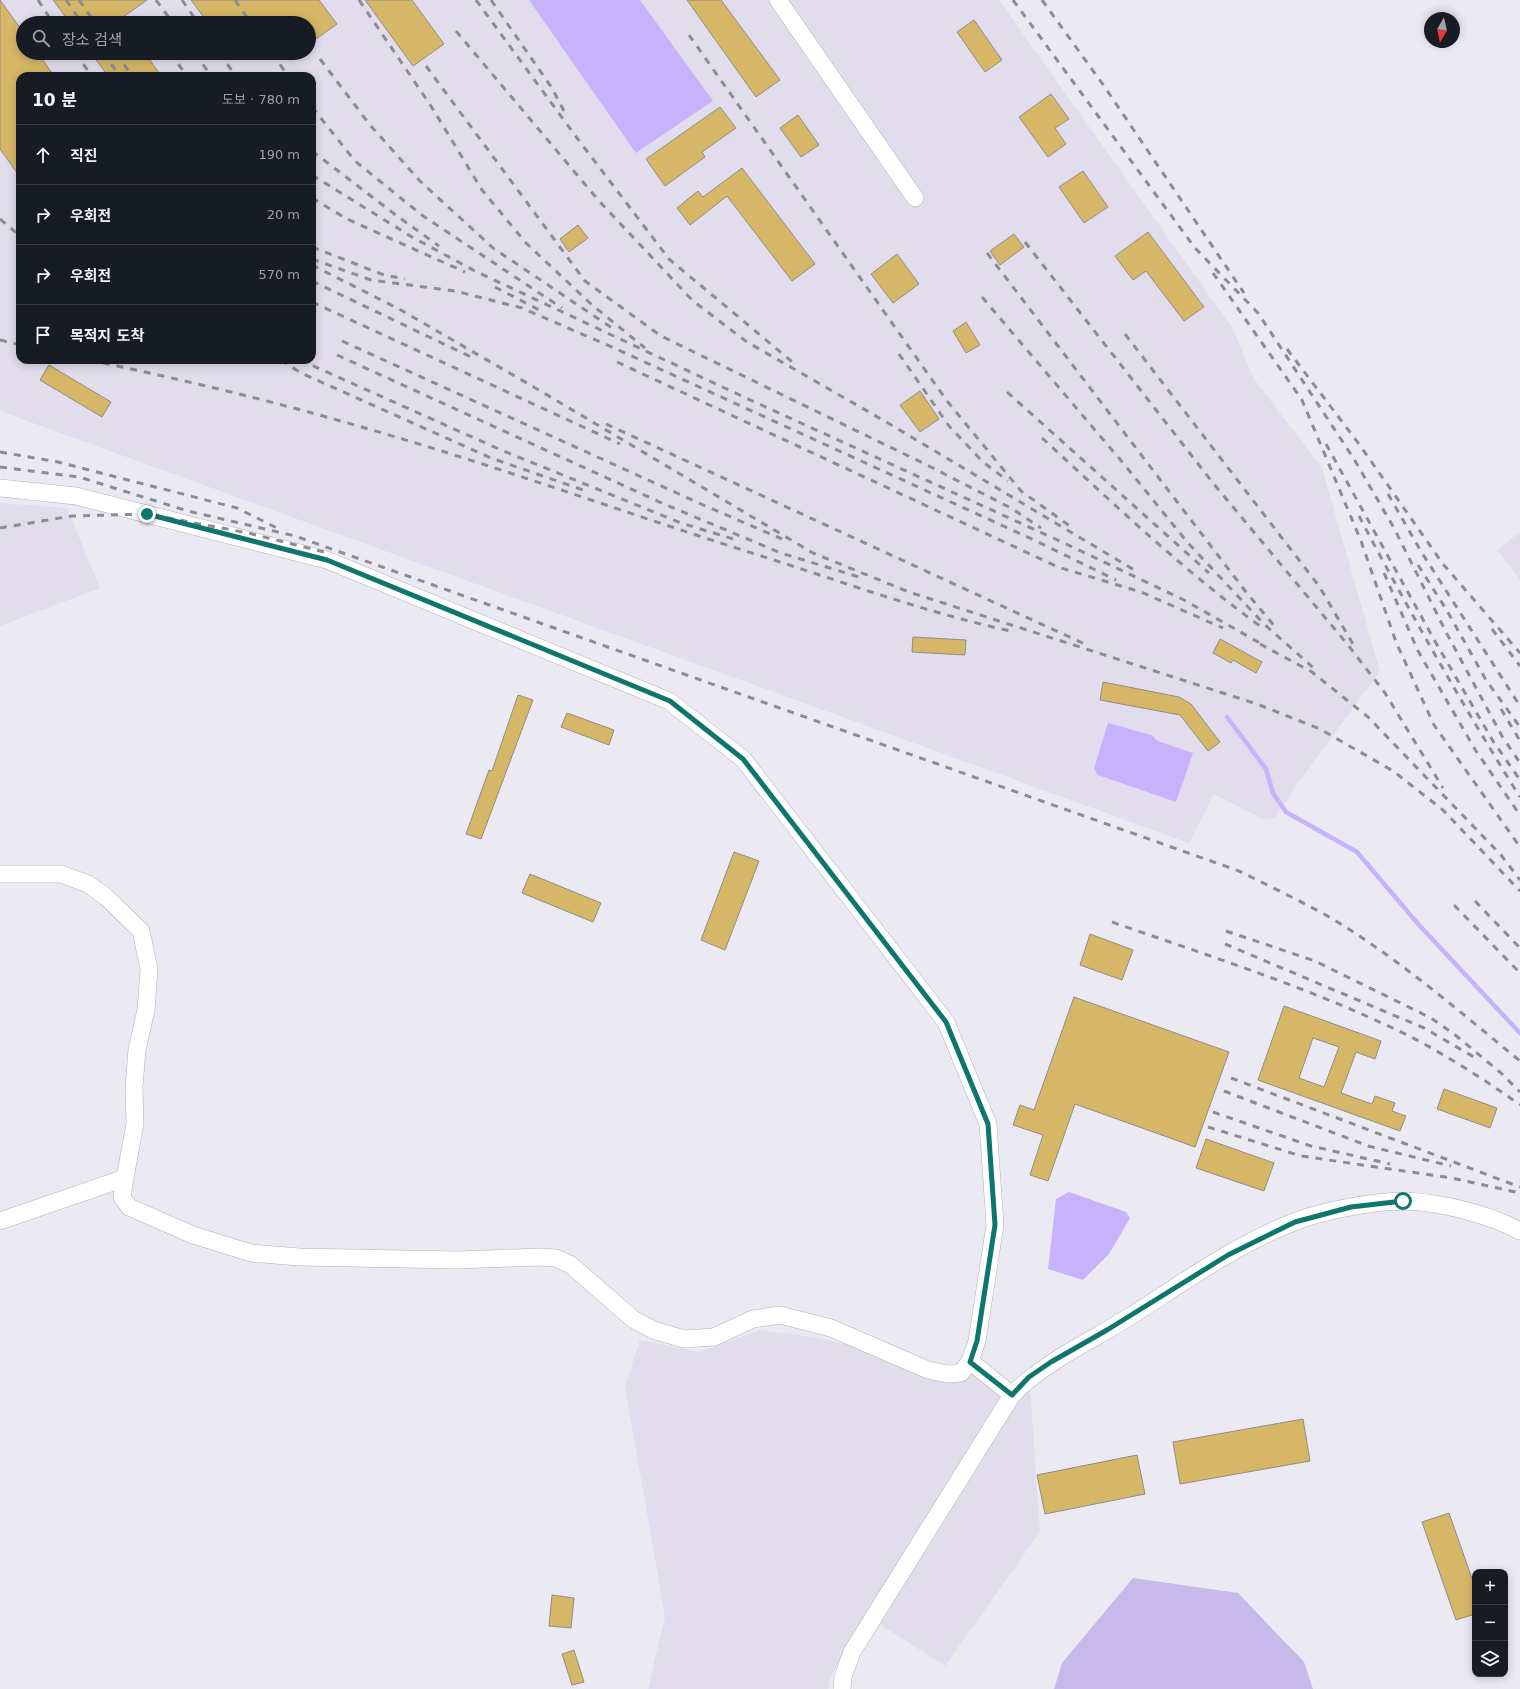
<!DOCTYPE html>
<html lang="ko">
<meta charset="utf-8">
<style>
:root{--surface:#171b24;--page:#20242c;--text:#f1f3f6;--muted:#9ea1a6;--line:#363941}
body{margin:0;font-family:"DejaVu Sans","Noto Sans KR",sans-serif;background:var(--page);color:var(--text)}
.controls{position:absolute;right:12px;bottom:12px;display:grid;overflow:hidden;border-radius:8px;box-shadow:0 2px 10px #0003}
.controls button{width:36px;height:36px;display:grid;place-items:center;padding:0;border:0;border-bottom:1px solid var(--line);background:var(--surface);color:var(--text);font:20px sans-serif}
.compass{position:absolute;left:1424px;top:12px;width:36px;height:36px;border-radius:50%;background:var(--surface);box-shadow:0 2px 10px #0003;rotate:189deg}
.stop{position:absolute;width:12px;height:12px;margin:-9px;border:3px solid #0f766e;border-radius:50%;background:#fff}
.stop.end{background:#0f766e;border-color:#fff;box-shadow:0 1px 4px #0008}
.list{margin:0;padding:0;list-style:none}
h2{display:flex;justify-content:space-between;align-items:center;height:52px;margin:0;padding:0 16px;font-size:17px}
h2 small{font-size:13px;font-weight:400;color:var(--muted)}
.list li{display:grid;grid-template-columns:26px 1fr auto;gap:12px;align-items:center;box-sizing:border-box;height:60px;padding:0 16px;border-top:1px solid var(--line)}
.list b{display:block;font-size:15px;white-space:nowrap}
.list em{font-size:13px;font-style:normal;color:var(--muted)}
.icon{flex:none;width:22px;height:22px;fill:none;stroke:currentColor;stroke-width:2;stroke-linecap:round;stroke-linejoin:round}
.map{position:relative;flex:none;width:1520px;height:1689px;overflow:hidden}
.search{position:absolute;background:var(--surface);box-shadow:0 2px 10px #0003;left:16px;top:16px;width:300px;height:44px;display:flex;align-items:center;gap:10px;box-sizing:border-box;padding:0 14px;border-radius:22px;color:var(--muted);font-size:15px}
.panel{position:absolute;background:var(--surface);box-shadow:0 2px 10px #0003;left:16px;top:72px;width:300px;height:292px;border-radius:12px}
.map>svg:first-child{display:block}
.built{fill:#e1dded;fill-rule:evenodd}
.green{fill:#c7baea}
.water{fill:#c7b2fc}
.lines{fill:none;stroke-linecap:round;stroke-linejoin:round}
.stream{stroke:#c7b2fc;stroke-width:4.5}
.building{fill:#d6b768;stroke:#908d86;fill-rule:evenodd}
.minor-casing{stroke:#b2b0b8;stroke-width:18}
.minor{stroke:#fff;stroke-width:17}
.rail{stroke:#8d8c92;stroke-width:3;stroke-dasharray:7 7;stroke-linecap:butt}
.route{stroke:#0f766e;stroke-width:5}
</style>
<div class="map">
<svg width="1520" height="1689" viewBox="0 0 1520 1689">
<rect width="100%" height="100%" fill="#ebe9f2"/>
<path class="built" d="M 0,0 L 999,0 L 1233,329 L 1254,379 L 1322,468 L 1380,671 L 1298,783 L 1275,818 L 1263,819 L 1214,794 L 1189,843 L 0,411 ZM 23,23 L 309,23 L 309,53 L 23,53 ZM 20,76 L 312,76 L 312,360 L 20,360 Z
M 0,503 L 67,508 L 100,588 L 0,626 Z
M 1520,532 L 1520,580 L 1497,550 Z
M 760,1330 L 819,1338 L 1030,1387 L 1040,1532 L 945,1666 L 867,1616 L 830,1678 L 828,1689 L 648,1689 L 665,1617 L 625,1386 L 640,1340 L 700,1352 Z"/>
<path class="green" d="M 1133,1578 L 1238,1593 L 1304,1662 L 1313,1689 L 1054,1689 L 1062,1663 Z"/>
<path class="water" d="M 529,0 L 640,0 L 713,101 L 636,153 Z
M 1108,723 L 1151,735 L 1158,741 L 1193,753 L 1176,802 L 1098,775 L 1094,768 Z
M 1069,1192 L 1126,1212 L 1130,1218 L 1109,1254 L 1083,1280 L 1048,1269 L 1056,1199 Z"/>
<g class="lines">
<path class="stream" d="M 1227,717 L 1266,769 L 1273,793 L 1286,812 L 1357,852 L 1419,925 L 1520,1033"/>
</g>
<path class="building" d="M 0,0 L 23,32 L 23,53 L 38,53 L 54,76 L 20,76 L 20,177 L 0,149 Z
M 53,0 L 147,0 L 115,23 L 70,23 Z
M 191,0 L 319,0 L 337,24 L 309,44 L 309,23 L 208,23 Z
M 365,0 L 412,0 L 444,44 L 413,66 Z
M 687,0 L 721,0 L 780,80 L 756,97 Z
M 974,20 L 1002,60 L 985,72 L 957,32 Z
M 91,53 L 145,53 L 161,76 L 108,76 Z
M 1051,94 L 1069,119 L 1055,128 L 1066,144 L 1048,157 L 1019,117 Z
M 720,107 L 736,128 L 702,152 L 705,157 L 665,186 L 646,159 Z
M 798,115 L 819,145 L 801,157 L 780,128 Z
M 742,168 L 815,264 L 792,281 L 727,196 L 690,225 L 677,208 L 698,191 L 703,197 Z
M 1083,171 L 1108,207 L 1084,223 L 1059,187 Z
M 578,225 L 588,238 L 569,252 L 560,239 Z
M 1148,232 L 1204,307 L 1184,321 L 1146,271 L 1133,280 L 1115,256 Z
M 1014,234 L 1024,247 L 1000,265 L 990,251 Z
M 897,254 L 919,284 L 893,303 L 871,274 Z
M 966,322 L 980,345 L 966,353 L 953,331 Z
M 49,365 L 111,402 L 102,417 L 40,380 Z
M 920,391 L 939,419 L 920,432 L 900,405 Z
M 913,637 L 966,640 L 965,655 L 912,652 Z
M 1220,639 L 1262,662 L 1256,673 L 1233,660 L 1231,663 L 1213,653 Z
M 1103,682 L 1179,697 L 1191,704 L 1220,742 L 1208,751 L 1180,715 L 1100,700 Z
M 518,695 L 533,700 L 481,839 L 466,834 L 489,770 L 492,771 Z
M 567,713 L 614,730 L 609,745 L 561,727 Z
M 734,852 L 759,861 L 725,950 L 701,940 Z
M 530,874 L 601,903 L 593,922 L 522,893 Z
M 1090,934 L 1133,950 L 1122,980 L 1080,965 Z
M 1074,997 L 1229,1052 L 1195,1147 L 1075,1104 L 1048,1181 L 1030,1175 L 1043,1135 L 1013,1125 L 1020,1105 L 1034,1110 Z
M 1284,1006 L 1381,1041 L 1375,1059 L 1356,1052 L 1341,1093 L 1372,1104 L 1375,1096 L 1395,1103 L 1392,1111 L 1406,1116 L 1400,1131 L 1258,1080 ZM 1313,1038 L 1339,1047 L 1324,1087 L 1299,1078 Z
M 1444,1089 L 1497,1108 L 1490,1128 L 1437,1109 Z
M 1206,1139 L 1274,1163 L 1264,1191 L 1196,1168 Z
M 1303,1419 L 1310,1461 L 1180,1484 L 1173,1442 Z
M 1137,1455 L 1145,1494 L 1045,1514 L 1037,1475 Z
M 1449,1513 L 1475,1587 L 1475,1614 L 1456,1620 L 1422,1522 Z
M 552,1595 L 574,1598 L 571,1628 L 549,1626 Z
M 574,1650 L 584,1682 L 572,1685 L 562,1654 Z"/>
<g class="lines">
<g class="minor-casing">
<path id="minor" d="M 778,0 L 915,198
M 0,488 L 76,496 L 327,560 L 669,701 L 743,759 L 946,1022 L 988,1124 L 995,1225 L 977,1341 L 970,1361 L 1012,1395
M 0,874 L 61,874 L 88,884 L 106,897 L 141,931 L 149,969 L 146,1010 L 137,1050 L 134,1087 L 135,1124 L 125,1178 L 0,1221
M 125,1178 L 122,1197 L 129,1207 L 193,1235 L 251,1253 L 299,1257 L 458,1260 L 540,1257 L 556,1258 L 571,1265 L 633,1319 L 653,1330 L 684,1339 L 714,1337 L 753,1319 L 780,1315 L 831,1328 L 928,1370 L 948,1374 L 961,1373 L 970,1361
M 842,1689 L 843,1677 L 852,1652 L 1012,1395 C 1047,1360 1088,1343 1129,1317 C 1181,1284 1237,1244 1294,1222 C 1321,1211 1375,1201 1404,1201 C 1440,1202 1488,1214 1520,1231"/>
</g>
<use href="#minor" class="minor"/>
<path class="rail" d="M 38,0 L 53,23
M 66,0 L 82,23
M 79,0 L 95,23
M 156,0 L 173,23
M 182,0 L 198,23
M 235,0 L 251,23
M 359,0 L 431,106 L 482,190 L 526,243 L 591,304 L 645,348
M 476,0 L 577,138 L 669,259 L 796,365
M 491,0 L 552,88 L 567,117
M 1013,0 L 1195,248 L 1258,313 L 1354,459 L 1394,528 L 1447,634 L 1502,736 L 1520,763
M 1042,0 L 1104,86 L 1244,293
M 456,31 L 599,201 L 693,301 L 747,342 L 888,423 L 1136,571
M 689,35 L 947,401 L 1021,491 L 1074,529
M 75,53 L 92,76
M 103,53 L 120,76
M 116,53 L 132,76
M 170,53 L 187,76
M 195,53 L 211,76
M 219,53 L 236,76
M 272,53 L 288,76
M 320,59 L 370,125 L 420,181 L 493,248 L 615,330
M 426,66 L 585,281 L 661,336 L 925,464 L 1011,508 L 1041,528
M 312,107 L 355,161 L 423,216 L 562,308
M 312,151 L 393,213 L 439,246
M 312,175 L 412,237 L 475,271 L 746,398 L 1064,543 L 1184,600 L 1265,646
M 312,198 L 347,219 L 465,272
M 0,219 L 20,236
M 1025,242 L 1213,483 L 1348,645 L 1385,693 L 1443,788
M 312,247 L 384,275 L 405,279
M 987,253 L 1246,592 L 1276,628
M 312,259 L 371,280 L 455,291 L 522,308 L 614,348 L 1034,540 L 1116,580
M 312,265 L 399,309 L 532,386 L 813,553 L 909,592 L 1257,704 L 1320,729 L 1393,771 L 1443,810 L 1520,891
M 1213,273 L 1302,400 L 1361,541 L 1396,642 L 1434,725 L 1520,847
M 312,281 L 471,357
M 495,287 L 543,312
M 982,297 L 1123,463 L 1188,543 L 1264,624 L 1317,671
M 312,302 L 620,444
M 1125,334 L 1319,586 L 1353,644
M 0,340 L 20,345
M 342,341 L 701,504 L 782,539
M 1287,349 L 1359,444 L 1443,564 L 1520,653
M 899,354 L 949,426 L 983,462 L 1008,481
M 337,355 L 664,504 L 781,553 L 859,577
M 89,360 C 180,379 269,400 358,426 C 492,464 622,512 755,554 C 841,581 926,613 1015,632
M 281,360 L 301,373 L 491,458 L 586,491
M 300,360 L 501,450 L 681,523 L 740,541
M 617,362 L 1058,567 L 1141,592 L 1223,628
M 1007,392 L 1209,573
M 606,424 L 1089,646
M 1042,438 C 1114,504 1185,572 1264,629
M 1326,444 L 1436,643 L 1493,741 L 1520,780
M 0,452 L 58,462 L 237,508 L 279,529
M 0,467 L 79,477 L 188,511 L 295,536 L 1239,871 C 1269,886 1301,901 1331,918 C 1399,959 1459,1011 1520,1061
M 1388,494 L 1422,553 L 1520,706
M 1359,516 C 1409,611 1463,706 1520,797
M 0,528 L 72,516 L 147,514 L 248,533 L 324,552
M 1418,565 L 1446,609 L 1486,680 L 1520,727
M 1384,573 L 1418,651 L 1476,751 L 1520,815
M 1492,629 L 1520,666
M 1260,644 L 1312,672 L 1368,717 L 1501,855 L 1520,880
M 1501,709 L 1520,741
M 1475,901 L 1520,948
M 1454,905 L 1520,973
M 1112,922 C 1212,957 1314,989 1409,1036 C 1448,1056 1485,1080 1520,1105
M 1226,931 L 1315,961 L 1431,1018 L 1454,1034 L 1501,1073 L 1520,1092
M 1225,944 L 1424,1028 L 1479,1060
M 1231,1078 L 1520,1187
M 1224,1091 L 1368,1146 L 1451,1166
M 1213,1112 L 1311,1146 L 1390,1164
M 1208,1127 L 1301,1156 L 1452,1178 L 1520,1193"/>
</g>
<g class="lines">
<path class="route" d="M 147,514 L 327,560 L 670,701 L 743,759 L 946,1022 L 988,1124 L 995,1225 L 977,1341 L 970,1362 L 1012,1395 L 1029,1377 L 1051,1362 L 1107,1330 L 1228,1255 L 1295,1222 L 1351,1207 L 1403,1201"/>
</g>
</svg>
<div class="controls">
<button>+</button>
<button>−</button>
<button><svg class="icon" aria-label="layers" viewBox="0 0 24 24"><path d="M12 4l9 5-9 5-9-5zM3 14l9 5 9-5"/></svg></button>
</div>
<svg class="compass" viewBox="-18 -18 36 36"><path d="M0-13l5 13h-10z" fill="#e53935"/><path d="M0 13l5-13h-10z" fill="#9ea1a6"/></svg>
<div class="stop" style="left:1403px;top:1201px"></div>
<div class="stop end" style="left:147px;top:514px"></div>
<div class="search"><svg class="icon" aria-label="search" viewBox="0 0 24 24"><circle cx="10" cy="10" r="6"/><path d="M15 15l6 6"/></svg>장소 검색</div>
<section class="panel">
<h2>10 분<small>도보 · 780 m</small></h2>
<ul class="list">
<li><svg class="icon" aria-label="ahead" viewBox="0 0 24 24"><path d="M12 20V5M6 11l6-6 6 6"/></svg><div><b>직진</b></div><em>190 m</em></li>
<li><svg class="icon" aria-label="right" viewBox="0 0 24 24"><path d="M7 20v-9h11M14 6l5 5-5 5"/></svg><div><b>우회전</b></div><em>20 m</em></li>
<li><svg class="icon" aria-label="right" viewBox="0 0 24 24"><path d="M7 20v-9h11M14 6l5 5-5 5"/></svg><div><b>우회전</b></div><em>570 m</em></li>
<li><svg class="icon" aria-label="arrive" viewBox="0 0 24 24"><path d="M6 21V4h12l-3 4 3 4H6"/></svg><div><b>목적지 도착</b></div></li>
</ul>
</section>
</div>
